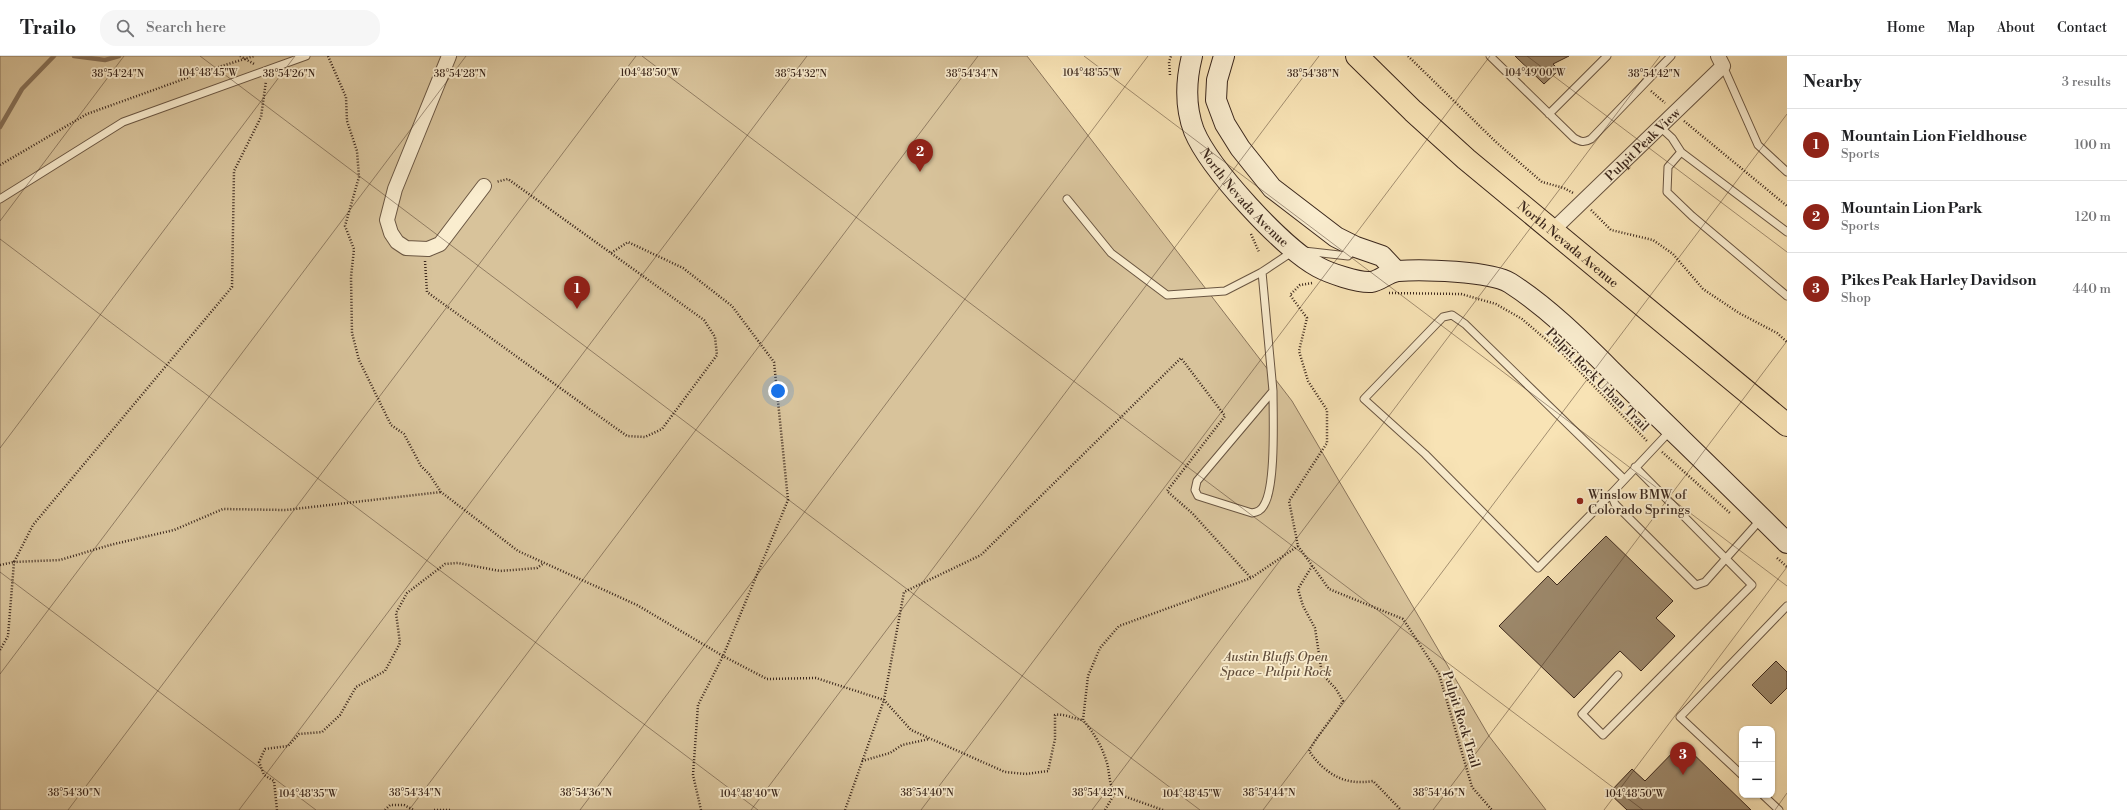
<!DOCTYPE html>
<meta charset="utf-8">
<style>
:root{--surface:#fff;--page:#f6f6f6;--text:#202124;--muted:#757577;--line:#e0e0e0;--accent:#8f2418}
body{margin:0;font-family:"Libre Bodoni",serif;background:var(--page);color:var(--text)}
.controls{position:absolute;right:12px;bottom:12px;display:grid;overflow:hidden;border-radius:8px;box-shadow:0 1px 3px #0004}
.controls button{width:36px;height:36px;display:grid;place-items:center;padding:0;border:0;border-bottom:1px solid var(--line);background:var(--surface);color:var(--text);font:20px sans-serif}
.you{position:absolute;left:778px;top:335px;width:14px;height:14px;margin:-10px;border:3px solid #fff;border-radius:50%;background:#1a73e8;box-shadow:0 0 0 6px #1a73e833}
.badge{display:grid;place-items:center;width:26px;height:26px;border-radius:50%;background:var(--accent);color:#fff;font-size:13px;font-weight:700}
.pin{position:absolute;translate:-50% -33px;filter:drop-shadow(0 1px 2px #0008)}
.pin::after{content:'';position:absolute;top:21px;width:14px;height:12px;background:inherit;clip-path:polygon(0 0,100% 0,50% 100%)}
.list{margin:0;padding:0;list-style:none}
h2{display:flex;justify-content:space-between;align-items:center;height:52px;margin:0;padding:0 16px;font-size:17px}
h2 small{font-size:13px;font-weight:400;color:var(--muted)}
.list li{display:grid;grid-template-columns:26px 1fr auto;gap:12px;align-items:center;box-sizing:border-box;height:72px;padding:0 16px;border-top:1px solid var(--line)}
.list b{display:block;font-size:15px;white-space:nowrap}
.list p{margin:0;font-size:13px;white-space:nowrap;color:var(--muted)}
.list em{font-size:13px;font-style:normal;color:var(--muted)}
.icon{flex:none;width:22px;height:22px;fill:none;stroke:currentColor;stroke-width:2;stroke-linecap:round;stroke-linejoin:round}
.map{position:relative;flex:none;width:1787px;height:754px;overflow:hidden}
header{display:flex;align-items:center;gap:24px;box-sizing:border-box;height:56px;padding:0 20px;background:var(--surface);border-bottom:1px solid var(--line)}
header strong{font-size:19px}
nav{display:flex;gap:22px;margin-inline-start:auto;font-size:14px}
.search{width:280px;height:36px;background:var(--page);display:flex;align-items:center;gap:10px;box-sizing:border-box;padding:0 14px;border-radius:16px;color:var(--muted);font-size:15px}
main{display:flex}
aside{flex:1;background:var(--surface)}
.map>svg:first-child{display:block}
.green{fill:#d8c39b;stroke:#8a755c}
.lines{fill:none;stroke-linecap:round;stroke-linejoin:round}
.stream{stroke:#867159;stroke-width:4.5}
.building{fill:#9d896c;stroke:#3b271c}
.lane-casing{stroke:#6a5642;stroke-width:9}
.street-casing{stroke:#6a5642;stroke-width:16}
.secondary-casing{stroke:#3b271c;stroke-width:22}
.primary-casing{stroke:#3b271c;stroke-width:24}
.path{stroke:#3b271c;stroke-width:2.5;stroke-dasharray:1 2;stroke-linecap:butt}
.lane{stroke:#faedcf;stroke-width:7}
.street{stroke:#faedcf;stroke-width:14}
.secondary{stroke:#faedcf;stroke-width:20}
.primary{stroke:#f8e3b5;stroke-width:22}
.ticks{fill:none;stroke:#3b271c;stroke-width:1;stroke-opacity:0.45}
.poi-dot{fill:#8f2418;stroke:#faedcf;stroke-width:1.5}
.labels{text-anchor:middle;stroke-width:3.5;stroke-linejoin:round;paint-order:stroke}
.street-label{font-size:13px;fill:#3b271c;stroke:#faedcf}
.poi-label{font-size:13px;fill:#3b271c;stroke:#faedcf;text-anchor:start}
.park-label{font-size:13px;font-style:italic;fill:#624e3c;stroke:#faedcf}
.ticks-label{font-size:10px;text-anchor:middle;fill:#3b271c;stroke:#faedcf;stroke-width:3.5;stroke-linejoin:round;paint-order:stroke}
</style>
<header>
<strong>Trailo</strong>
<div class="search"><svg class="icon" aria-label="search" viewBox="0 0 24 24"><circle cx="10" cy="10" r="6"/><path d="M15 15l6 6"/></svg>Search here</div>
<nav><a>Home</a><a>Map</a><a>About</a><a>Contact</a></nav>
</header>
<main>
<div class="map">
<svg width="1787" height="754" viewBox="0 0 1787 754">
<rect width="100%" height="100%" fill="#f8e3b5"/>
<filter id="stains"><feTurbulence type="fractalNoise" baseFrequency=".005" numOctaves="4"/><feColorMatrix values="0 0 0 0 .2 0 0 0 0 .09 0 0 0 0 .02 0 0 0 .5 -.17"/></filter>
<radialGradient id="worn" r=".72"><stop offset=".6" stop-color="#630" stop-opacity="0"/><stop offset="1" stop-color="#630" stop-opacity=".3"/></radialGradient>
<path class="green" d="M 0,0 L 1027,0 L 1292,345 L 1489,680 L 1546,754 L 0,754 Z"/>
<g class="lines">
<path class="stream" d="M 74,0 L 105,4 L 119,0
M 0,71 L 22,33 L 54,0"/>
</g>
<path class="building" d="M 1515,0 L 1569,0 L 1553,8 L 1559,14 L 1544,28 Z
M 1606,480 L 1673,545 L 1656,562 L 1675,580 L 1641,615 L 1620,595 L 1574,642 L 1499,570 L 1548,520 L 1557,529 Z
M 1776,605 L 1787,616 L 1787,632 L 1771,648 L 1752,629 Z
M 1682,687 L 1751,754 L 1627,754 L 1609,737 L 1632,713 L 1645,725 Z"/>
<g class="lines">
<g class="lane-casing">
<path id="lane" d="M 1490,0 L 1574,82 C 1581,86 1584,87 1591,83 L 1671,0
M 1723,10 L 1758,89 L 1787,116
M 1549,58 L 1607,0
M 1660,71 L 1672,82 L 1681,96 L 1668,111 L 1667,136 L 1692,160 L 1787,240
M 1681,96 L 1787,176
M 0,143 L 123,66 L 306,0
M 1067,143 L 1111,197 L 1167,239 L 1225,235 L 1262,216 L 1292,196
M 1304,195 L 1348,200 L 1356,191
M 1262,216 L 1273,335 L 1197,425 L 1195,434 L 1198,440 L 1252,457 C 1257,456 1261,455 1264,449 C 1276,430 1273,360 1273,335
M 1670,375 L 1611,438 L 1615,448 L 1696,529 L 1705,526 L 1762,462
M 1611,438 L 1538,512 L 1425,398 L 1364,343 L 1443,261 L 1452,259 L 1465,268 L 1624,423
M 1618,619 L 1582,658 L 1603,679 L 1752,529 L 1635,411
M 1742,719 L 1680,661 L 1787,550
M 1763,739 L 1779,754"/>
</g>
<g class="street-casing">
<g id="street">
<path d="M 449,0 L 395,133 L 387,164 L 391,177 L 397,186 L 406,192 L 428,193 L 440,188 L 484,130"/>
<path id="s1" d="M 1553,174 L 1723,10 L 1718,0"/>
</g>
</g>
<g class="secondary-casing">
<g id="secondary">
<path id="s2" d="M 1192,0 C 1186,24 1185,51 1194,75 C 1210,113 1282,191 1318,211 C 1329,217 1358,227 1371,226 C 1380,225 1388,216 1398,215 C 1421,213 1491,215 1510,227 C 1555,256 1592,296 1630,333 C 1682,384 1735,435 1787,487"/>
<path d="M 1224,0 L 1217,24 L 1216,44 L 1225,68 L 1240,92 L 1272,132 L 1336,181 L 1356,191 L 1382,200 L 1396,215"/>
</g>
</g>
<g class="primary-casing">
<g id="primary">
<path id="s3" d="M 1357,0 L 1413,55 L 1466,103 L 1787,369"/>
</g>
</g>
<path class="path" d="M 240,0 L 254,8
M 328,0 L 346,41 L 347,65 L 357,95 L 359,121 L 345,170 L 354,193 L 351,221 L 352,277 L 359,304 L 391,369 L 404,378 L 421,410 L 429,418 L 441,436 L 518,495 L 637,549 L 723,600 L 767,623 L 816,622 L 884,644 L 911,674 L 1005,716 L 1026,718 L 1048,715 L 1055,683 L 1055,659 C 1064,657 1073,663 1083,664
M 1408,0 L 1497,87 L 1542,126 L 1564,132 L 1573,137
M 1170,19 L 1169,6 L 1171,0
M 1651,35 L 1665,47
M 1684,65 L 1787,150
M 0,109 L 87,58 L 209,14 L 254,0
M 1591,154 L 1611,174 L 1653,184 L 1673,198 L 1703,233 L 1739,257 L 1777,277 L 1787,286
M 1251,178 L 1259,196
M 611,197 L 628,186 L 683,212 L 732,250 L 774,306 L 788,444 L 723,600 L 698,649 L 693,719 L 701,754
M 425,205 L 427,236 L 606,365 L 627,380 L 645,381 L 662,373 L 717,299 L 715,281 L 704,264 L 508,123 L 496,126
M 1312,227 L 1300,229 L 1290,239 L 1307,262 L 1299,295 L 1308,325 L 1327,354 L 1327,387 L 1289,445 L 1298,490 L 1329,533 L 1403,563 L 1439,618 L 1472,731 L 1492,754
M 1389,237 L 1461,238 L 1496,248 L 1522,263 L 1563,298 L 1647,385
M 1662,396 L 1730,457
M 1777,502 L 1787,511
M 0,509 L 14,506 L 33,469 L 232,231 L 234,115 L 261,61 L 266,25
M 1312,510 L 1298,533 L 1303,550 L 1315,572 L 1322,618 L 1336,633 L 1343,645 C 1332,663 1319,677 1309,695 C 1325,718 1345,730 1373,725 L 1401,754
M 0,594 L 8,580 L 14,506 L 60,504 L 110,489 L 174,474 L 223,453 L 286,454 L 441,436
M 862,705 L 890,697 L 902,689 L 929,683
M 277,754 L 274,725 L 264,719 L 259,706 L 265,693 L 288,690 L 299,678 L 322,676 L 340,659 L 356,631 L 385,615 L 400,587 L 396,557 L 407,537 L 445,508 L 458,507 L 500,515 L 537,512 L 544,507
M 385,754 L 390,749 L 404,749 L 414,754
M 434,754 L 452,754
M 845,754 L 884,644 L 904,536 L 981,499 L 1181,302 L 1225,360 L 1167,435 L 1193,458 L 1251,522
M 1105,754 L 1115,737
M 1163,754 L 1115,737 C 1108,728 1110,714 1106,704 C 1101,688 1093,676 1083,664 L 1088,620 L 1100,592 L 1119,570 L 1251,522 L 1298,490"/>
<use href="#lane" class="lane"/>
<use href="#street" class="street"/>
<use href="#secondary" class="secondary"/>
<use href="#primary" class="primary"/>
</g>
<path class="ticks" d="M 200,0 L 1200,754M 642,0 L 1643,754M 1084,0 L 1787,530M 1527,0 L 1787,196M 0,165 L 124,0M 0,183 L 758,754M 0,392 L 295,0M 0,516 L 316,754M 0,618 L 466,0M 68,754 L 636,0M 239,754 L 807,0M 409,754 L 978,0M 580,754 L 1148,0M 751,754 L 1319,0M 921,754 L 1490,0M 1092,754 L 1660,0M 1263,754 L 1787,58M 1433,754 L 1787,285M 1604,754 L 1787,511M 1775,754 L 1787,737"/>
<circle class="poi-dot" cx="1580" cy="445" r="4"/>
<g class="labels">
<g class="street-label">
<text dy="5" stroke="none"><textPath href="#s1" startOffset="124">Pulpit Peak View</textPath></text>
<text dy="5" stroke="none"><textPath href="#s2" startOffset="160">North Nevada Avenue</textPath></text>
<text dy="5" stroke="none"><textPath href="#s3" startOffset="283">North Nevada Avenue</textPath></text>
<text transform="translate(1598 323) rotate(45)" y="5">Pulpit Rock Urban Trail</text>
<text transform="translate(1462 663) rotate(73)" y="5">Pulpit Rock Trail</text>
</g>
<g class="poi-label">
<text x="1588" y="443">Winslow BMW of<tspan x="1588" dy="15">Colorado Springs</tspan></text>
</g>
<g class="park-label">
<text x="1276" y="605">Austin Bluffs Open<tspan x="1276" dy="15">Space - Pulpit Rock</tspan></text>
</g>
</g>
<g class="ticks-label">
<text x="208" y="20">104°48'45"W</text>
<text x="1092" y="20">104°48'55"W</text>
<text x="650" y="20">104°48'50"W</text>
<text x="1535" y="20">104°49'00"W</text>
<text x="118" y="21">38°54'24"N</text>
<text x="289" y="21">38°54'26"N</text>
<text x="460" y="21">38°54'28"N</text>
<text x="801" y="21">38°54'32"N</text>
<text x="972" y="21">38°54'34"N</text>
<text x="1313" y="21">38°54'38"N</text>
<text x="1654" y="21">38°54'42"N</text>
<text x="74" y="740">38°54'30"N</text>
<text x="415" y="740">38°54'34"N</text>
<text x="586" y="740">38°54'36"N</text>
<text x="927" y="740">38°54'40"N</text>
<text x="1098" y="740">38°54'42"N</text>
<text x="1269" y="740">38°54'44"N</text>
<text x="1439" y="740">38°54'46"N</text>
<text x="308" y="741">104°48'35"W</text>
<text x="750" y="741">104°48'40"W</text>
<text x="1192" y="741">104°48'45"W</text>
<text x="1635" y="741">104°48'50"W</text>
</g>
<rect width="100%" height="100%" filter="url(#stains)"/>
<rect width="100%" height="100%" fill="url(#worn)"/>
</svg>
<div class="controls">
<button>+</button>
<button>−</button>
</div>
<div class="you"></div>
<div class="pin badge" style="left:577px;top:253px">1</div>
<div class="pin badge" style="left:920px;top:116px">2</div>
<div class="pin badge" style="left:1683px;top:719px">3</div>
</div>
<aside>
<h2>Nearby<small>3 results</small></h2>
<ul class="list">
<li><span class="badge">1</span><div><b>Mountain Lion Fieldhouse</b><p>Sports</p></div><em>100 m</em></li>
<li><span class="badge">2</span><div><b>Mountain Lion Park</b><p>Sports</p></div><em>120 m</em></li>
<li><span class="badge">3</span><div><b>Pikes Peak Harley Davidson</b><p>Shop</p></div><em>440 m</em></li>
</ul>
</aside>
</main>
